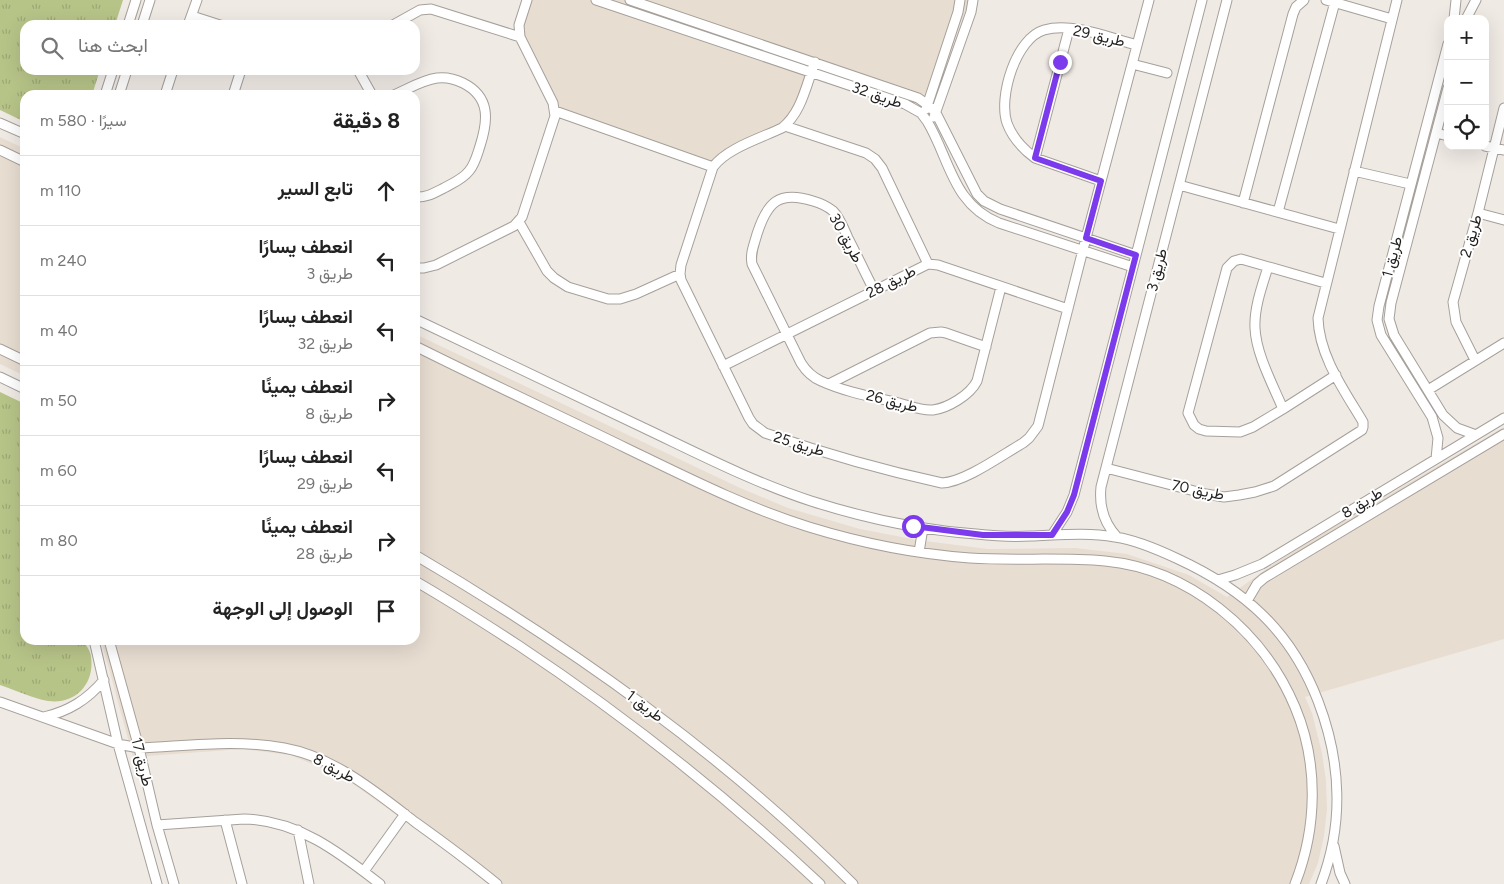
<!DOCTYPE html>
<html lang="ar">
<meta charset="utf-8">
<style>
:root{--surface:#fff;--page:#f2f2f2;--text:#222;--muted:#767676;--line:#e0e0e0}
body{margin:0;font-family:Figtree,Vazirmatn,sans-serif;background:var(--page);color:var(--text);direction:rtl}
.controls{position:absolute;right:15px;top:15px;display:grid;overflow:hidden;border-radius:10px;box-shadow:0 5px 20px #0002}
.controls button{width:45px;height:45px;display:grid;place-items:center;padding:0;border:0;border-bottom:1px solid var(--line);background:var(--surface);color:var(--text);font:25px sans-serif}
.stop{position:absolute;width:15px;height:15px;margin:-11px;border:4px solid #7c3aed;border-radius:50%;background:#fff}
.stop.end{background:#7c3aed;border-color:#fff;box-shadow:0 1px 5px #0008}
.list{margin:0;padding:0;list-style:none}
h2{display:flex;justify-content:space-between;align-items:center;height:65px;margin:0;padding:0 20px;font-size:21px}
h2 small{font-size:16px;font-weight:400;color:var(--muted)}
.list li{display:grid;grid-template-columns:32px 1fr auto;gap:15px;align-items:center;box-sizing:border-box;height:70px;padding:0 20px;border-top:1px solid var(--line)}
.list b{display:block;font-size:19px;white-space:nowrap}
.list p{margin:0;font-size:16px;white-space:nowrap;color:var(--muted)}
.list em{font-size:16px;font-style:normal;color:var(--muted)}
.icon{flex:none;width:28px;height:28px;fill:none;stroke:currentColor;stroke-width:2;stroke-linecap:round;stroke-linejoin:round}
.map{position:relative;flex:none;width:1504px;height:884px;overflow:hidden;direction:ltr}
.search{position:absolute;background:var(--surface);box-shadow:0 5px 20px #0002;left:20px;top:20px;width:400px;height:55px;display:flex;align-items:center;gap:12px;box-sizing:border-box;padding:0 18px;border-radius:15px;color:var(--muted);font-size:19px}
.panel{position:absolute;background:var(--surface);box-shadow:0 5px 20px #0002;left:20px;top:90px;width:400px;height:555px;border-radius:15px;direction:rtl}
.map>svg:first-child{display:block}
.built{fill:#e8ddd1}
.grass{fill:url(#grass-tufts)}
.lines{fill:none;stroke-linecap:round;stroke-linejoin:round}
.minor-casing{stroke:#a6a09b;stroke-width:11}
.minor{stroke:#fff;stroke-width:9}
.route{stroke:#7c3aed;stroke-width:6}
.labels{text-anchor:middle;stroke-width:4;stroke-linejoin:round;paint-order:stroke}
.street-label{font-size:15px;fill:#211f1d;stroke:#fff}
</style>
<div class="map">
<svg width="1504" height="884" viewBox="0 0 1504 884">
<defs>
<pattern id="grass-tufts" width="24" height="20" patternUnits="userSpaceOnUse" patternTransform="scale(1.25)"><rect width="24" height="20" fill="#b7c488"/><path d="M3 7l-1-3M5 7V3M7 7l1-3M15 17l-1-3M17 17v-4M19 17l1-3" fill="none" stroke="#9da875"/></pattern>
</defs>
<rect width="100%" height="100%" fill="#f0eae5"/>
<path class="built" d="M 530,0 L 968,0 L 968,3 L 929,114 L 920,106 L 906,98 L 809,66 L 796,103 L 786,121 L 712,162 L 557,106 L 523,38 L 521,26 Z
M 0,137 L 25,149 L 25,376 L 0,364 Z
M 415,334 L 738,487 L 788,508 L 860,529 L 917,540 L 988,549 L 1075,548 L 1127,554 L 1189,575 L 1227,597 L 1288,554 L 1504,427 L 1504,639 L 1305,697 L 1312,713 L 1322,753 L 1326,781 L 1327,809 L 1324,836 L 1318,863 L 1309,884 L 488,884 L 444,849 L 342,776 L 290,755 L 243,749 L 133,757 L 101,640 L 415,640 Z"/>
<path class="grass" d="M 0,0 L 123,0 L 115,25 L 25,25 L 25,70 L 100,70 L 92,95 L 25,95 L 25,122 L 0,110 Z
M 0,392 L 25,404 L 25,640 L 83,640 C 86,645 91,652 91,657 C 95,684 75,705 48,701 C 32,698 15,690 0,685 Z"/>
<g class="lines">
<g class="minor-casing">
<path id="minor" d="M 596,0 L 905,104 L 921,113 L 927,121 C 950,159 952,204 999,223 L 1133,267
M 630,0 L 918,98 L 928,105 L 936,113 L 977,194 L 984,201 L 1000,209 L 1136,255
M 1326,0 L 1392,19
M 192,16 L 220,25
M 1454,19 L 1456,0
M 1466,19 L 1476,0
M 128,25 L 136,0
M 142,25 L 150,0
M 188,25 L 197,0
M 393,25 L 420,10 L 431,9 L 520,37
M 815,62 C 806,85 802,112 782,128 C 761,138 727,148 713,167 L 681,265 L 680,274 L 681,280 L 749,418 L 753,424 L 765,433 C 823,453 882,470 942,483 C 965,482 1002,455 1023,443 L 1029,438 L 1038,426 L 1086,238 L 1149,0
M 1132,64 L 1167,73
M 358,70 L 372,95
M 1448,88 L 1391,303 L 1389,319 L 1394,335 L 1443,415 L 1457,428 L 1476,435
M 105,95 L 113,70
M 119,95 L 127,70
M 165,95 L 173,70
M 233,95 L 241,70
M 394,95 C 408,89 422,80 437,78 C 446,77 455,79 463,83 C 491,97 488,121 480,146 C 477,155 475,164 469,171 C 463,179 453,183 444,188 C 434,193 426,198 415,197
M 926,109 L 958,12 L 960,0
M 555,111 L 713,167
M 934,117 L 971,12 L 973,0
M 0,123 L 25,134
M 785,126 L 866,153 L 875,159 L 882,168 L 928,264
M 1436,133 L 1448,136
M 1485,146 L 1504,150
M 0,150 L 25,162
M 1035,158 L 1069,29
M 1354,171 L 1410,184
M 1101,181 L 1035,158 C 1023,149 1012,137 1007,123 C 998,97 1016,38 1044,30 C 1073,22 1109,38 1137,45
M 1179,185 L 1339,229
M 1243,203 L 1293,14 L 1296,7 L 1304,0
M 1278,212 L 1335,2
M 1478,213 L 1504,220
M 519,222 L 547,271 L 554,278 L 568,287 L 608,299 L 620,299 L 636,294 L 680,274
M 1268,267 C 1262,286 1254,308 1255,328 C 1256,354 1273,385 1283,409
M 415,268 L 424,268 L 436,265 L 514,226 L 522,217 L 555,116 L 553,103 L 520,37 L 519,25 L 527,0
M 1325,283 L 1241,259 L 1234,261 L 1227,268 L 1188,413 L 1194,425 L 1199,429 L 1206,431 L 1240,432 L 1253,427 L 1283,409 L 1336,375
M 874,290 C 865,273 857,255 848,238 C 844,229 840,218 833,211 C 827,206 820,203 813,201 C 778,190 767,203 757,234 C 754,245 750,253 752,264 L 801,363 C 806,371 812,377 821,381 C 845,392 873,397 899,403 C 910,406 922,411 933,410 C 948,408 970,395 977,381 L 1001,287
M 415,319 C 492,356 568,392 644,428 C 699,454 753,482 811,501 C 864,518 920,530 976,534 C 994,536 1013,537 1031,536 C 1059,535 1087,532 1115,537 C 1136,540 1159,550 1178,559 C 1245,590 1291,631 1318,701 C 1341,761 1344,824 1321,884
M 415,346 C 485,381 556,414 626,448 C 686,477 745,507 809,527 C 861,543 916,554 970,558 C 1015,561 1060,557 1105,561 C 1189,569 1263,631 1295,707 C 1319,764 1317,828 1295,884
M 0,349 L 25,361
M 1475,360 L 1456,322 L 1453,302 L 1478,213 L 1504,108
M 723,366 L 928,264 L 938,265 L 1068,309
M 0,377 L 25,389
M 829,384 L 930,333 L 941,332 L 946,333 L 986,347
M 1428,390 L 1504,343
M 1436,459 L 1438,438 L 1432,417 L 1381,335 L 1377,320 L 1379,306 L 1448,44
M 1106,468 L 1206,494 L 1224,497 L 1239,495 L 1255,492 L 1274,486 L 1362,430 L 1363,427 L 1363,422 C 1344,390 1319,356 1318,318 L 1397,0
M 1052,535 L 1067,512 L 1074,495 L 1202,0
M 1117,537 C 1103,522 1099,506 1101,487 L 1227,0
M 919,552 L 923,528
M 415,555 C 573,648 723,754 853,884
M 1218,580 L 1235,575 L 1262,564 L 1504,418
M 415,581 C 450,601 484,623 518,645 C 625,716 726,796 820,884
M 1247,601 L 1257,584 L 1264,578 L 1504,434
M 94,640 L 118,744 L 157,884
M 109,640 L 139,748 L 157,825 L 174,884
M 0,702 L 118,744 L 139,748 C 187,746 237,739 284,748 C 334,757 376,792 415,822 C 443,842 470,862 497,884
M 44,717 C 69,711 87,700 104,680
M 225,820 L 242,884
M 157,825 L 244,819 C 298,820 340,853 380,884
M 298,830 L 309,884
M 1334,846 L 1340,873 L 1345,884
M 364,871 L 405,814"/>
</g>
<use href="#minor" class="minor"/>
</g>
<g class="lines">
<path class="route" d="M 913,526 L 983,535 L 1052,535 L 1067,512 L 1074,495 L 1136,255 L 1086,238 L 1101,181 L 1035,158 L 1060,62"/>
</g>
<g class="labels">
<g class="street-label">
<text transform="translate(1099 36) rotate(13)" y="5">طريق 29</text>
<text transform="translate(877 95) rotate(19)" y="5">طريق 32</text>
<text transform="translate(1471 236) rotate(-74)" y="5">طريق 2</text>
<text transform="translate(846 238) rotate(61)" y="5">طريق 30</text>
<text transform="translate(1392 257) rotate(-75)" y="5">طريق 1</text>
<text transform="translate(1157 270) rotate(-76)" y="5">طريق 3</text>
<text transform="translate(891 282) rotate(-27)" y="5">طريق 28</text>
<text transform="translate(892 401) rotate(14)" y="5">طريق 26</text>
<text transform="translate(799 444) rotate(17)" y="5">طريق 25</text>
<text transform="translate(1198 490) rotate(11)" y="5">طريق 70</text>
<text transform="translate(1362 503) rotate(-31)" y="5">طريق 8</text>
<text transform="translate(645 706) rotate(37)" y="5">طريق 1</text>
<text transform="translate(142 762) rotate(76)" y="5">طريق 17</text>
<text transform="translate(334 768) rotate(28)" y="5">طريق 8</text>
</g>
</g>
</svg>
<div class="controls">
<button>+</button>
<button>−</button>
<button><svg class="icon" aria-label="locate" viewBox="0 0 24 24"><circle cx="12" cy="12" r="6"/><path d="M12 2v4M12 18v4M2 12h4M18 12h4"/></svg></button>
</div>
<div class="stop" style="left:913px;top:526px"></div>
<div class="stop end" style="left:1060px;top:62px"></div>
<div class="search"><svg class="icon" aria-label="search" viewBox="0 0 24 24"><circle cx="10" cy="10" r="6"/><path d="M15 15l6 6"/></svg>ابحث هنا</div>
<section class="panel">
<h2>8 دقيقة<small>سيرًا · 580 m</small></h2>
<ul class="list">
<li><svg class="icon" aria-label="ahead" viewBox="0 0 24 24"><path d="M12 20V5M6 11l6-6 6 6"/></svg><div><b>تابع السير</b></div><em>110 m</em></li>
<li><svg class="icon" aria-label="left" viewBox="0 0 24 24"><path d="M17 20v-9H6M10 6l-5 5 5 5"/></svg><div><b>انعطف يسارًا</b><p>طريق 3</p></div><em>240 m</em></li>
<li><svg class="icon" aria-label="left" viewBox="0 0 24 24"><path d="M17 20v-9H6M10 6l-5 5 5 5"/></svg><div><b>انعطف يسارًا</b><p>طريق 32</p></div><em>40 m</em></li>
<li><svg class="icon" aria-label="right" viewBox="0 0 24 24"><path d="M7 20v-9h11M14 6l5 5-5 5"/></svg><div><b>انعطف يمينًا</b><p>طريق 8</p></div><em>50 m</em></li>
<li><svg class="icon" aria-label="left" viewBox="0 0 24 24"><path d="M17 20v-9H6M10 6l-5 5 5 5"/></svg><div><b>انعطف يسارًا</b><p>طريق 29</p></div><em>60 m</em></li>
<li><svg class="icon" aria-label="right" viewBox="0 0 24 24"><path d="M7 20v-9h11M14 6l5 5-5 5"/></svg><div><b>انعطف يمينًا</b><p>طريق 28</p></div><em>80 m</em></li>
<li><svg class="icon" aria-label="arrive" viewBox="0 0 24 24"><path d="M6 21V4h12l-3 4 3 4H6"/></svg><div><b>الوصول إلى الوجهة</b></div></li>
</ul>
</section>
</div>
